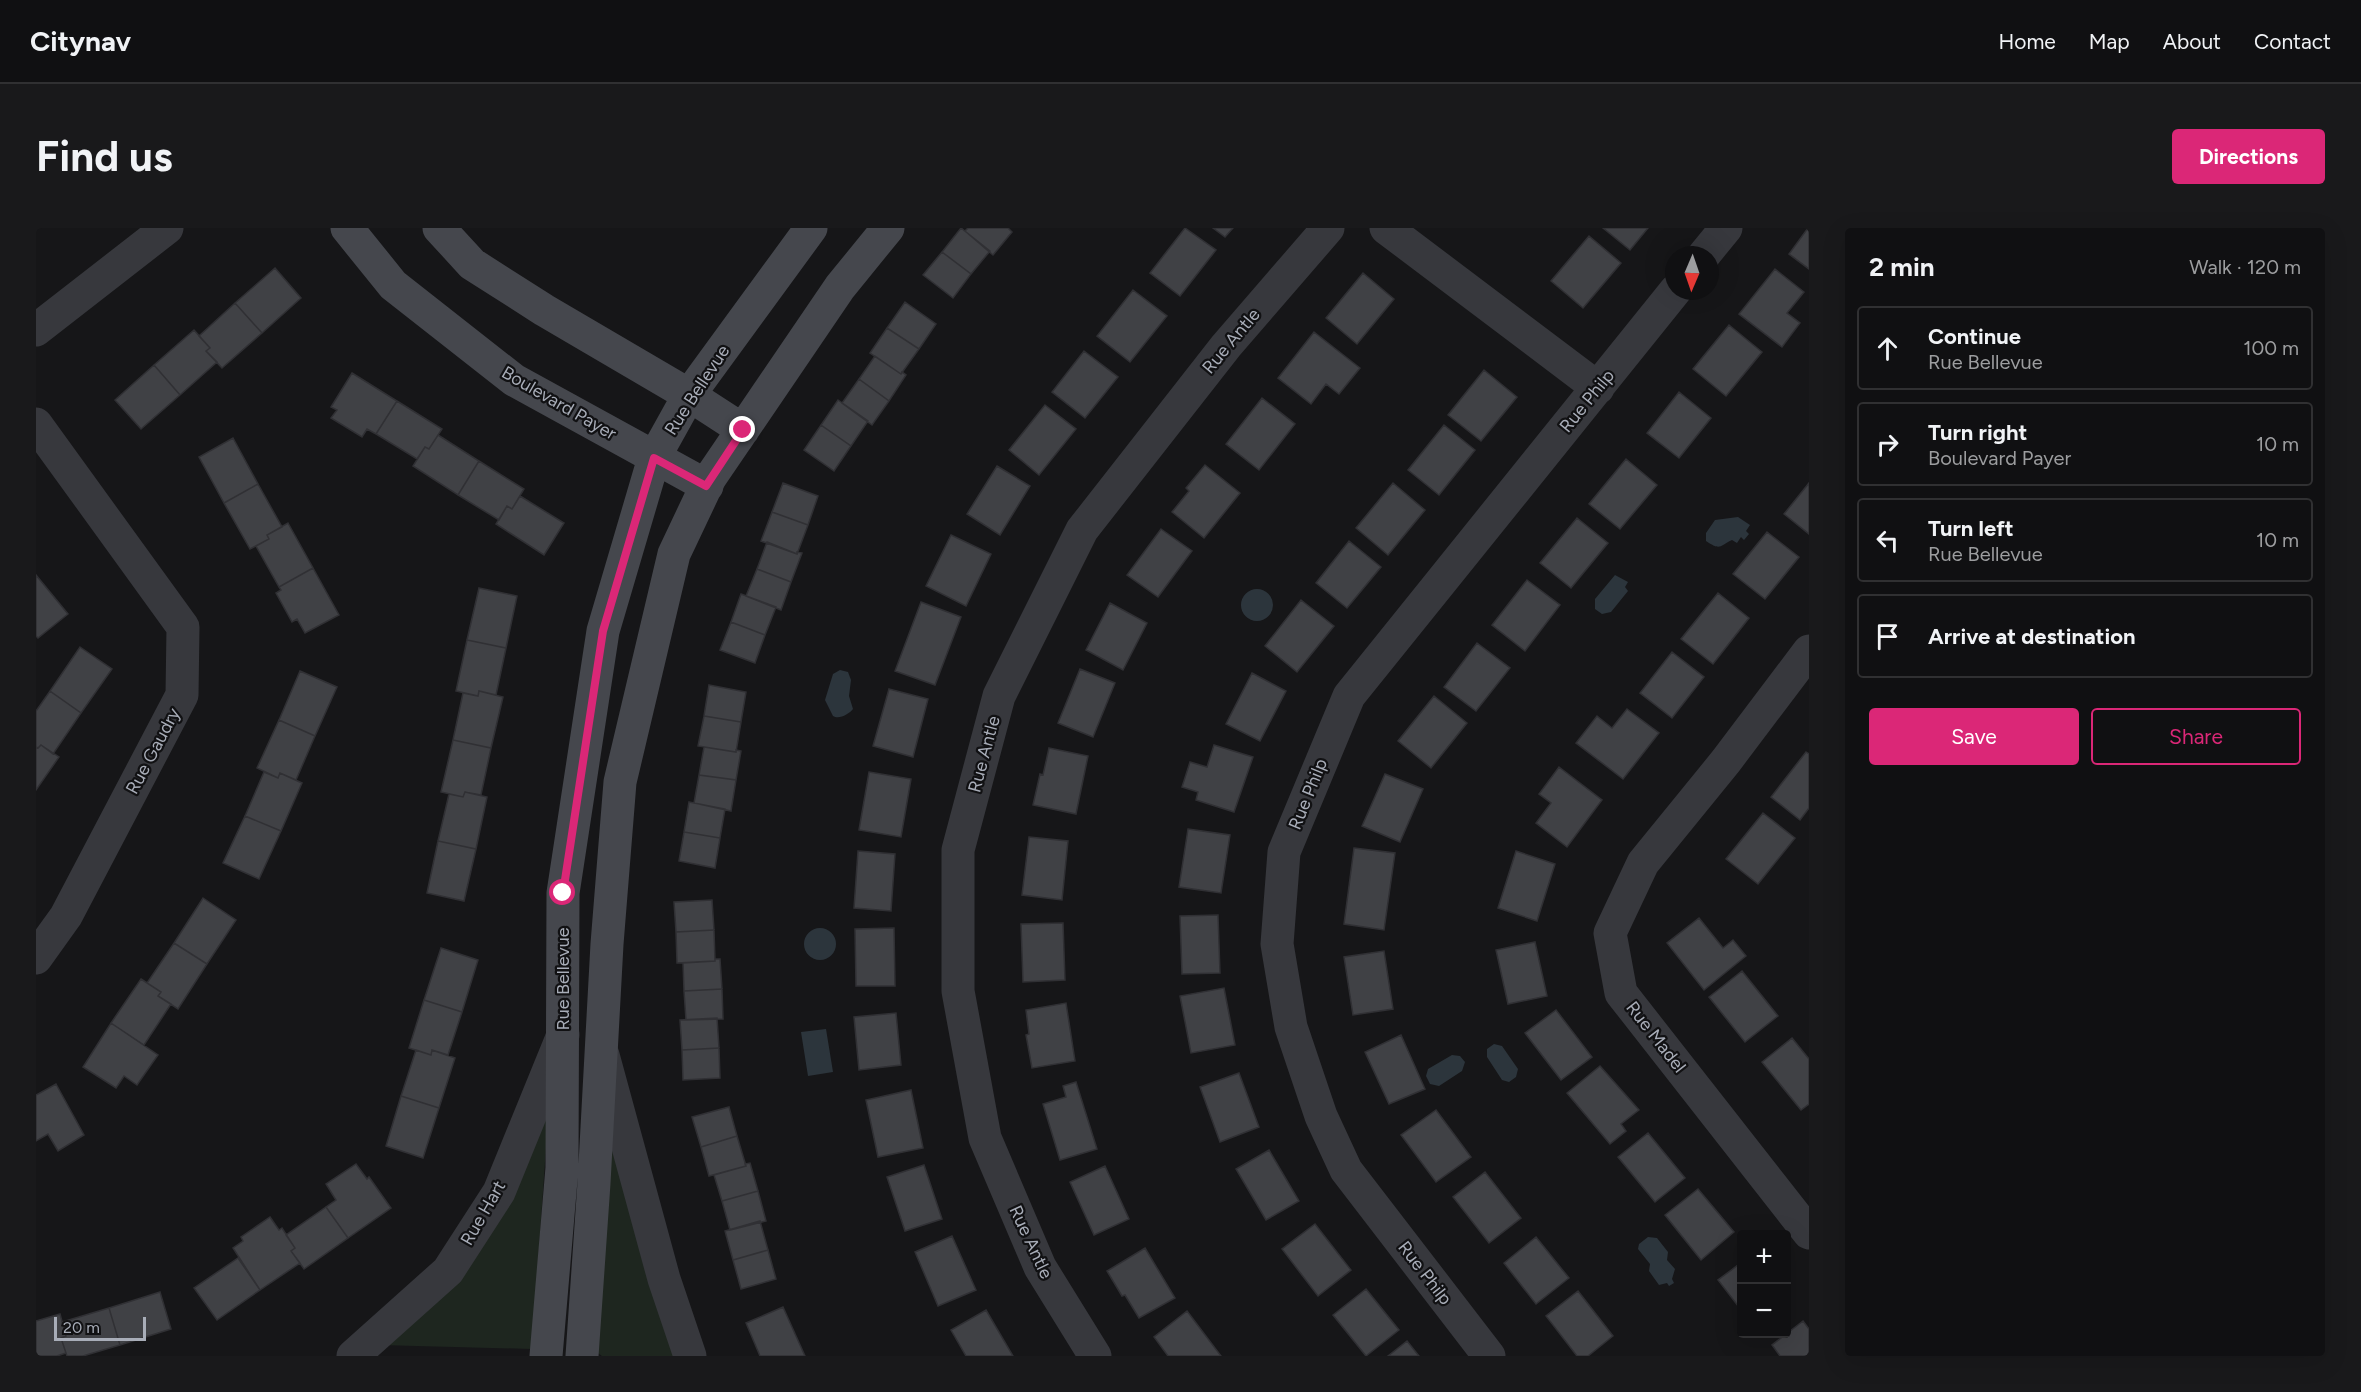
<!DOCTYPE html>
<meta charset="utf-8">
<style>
:root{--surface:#101012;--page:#19191b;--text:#f1f3f6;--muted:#9c9d9f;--line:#303032;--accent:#db2777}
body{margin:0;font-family:Figtree,sans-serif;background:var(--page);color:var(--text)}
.controls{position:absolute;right:18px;bottom:18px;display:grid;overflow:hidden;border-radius:6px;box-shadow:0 6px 24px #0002}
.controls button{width:54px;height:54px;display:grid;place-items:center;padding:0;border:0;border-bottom:2px solid var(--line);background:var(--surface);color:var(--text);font:30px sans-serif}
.compass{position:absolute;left:1629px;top:18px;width:54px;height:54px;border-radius:50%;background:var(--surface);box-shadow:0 6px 24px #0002;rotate:182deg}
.scale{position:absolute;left:18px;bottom:15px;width:92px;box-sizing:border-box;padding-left:6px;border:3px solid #a8adb8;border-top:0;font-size:16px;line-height:21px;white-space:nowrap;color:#a8adb8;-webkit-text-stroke:4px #111113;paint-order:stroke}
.stop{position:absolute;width:18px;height:18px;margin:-14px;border:4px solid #db2777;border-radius:50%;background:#fff}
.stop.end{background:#db2777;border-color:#fff;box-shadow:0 2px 6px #0008}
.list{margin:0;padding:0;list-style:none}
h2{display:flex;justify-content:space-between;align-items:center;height:78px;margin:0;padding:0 24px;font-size:26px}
h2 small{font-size:20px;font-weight:400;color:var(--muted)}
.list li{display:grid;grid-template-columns:39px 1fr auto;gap:18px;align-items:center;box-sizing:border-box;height:84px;margin:0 12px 12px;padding:0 12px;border:2px solid var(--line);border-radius:6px}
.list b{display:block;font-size:22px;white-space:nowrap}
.list p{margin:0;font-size:20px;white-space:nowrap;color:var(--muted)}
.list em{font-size:20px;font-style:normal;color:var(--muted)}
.actions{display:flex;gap:12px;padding:18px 24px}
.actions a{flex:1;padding:14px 0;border:2px solid var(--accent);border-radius:6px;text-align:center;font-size:21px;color:var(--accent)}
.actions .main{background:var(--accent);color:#fff}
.icon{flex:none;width:33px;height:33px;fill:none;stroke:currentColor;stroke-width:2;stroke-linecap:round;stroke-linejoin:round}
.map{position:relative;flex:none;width:1773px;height:1128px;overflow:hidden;border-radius:6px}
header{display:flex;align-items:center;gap:36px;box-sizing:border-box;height:84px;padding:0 30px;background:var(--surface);border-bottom:2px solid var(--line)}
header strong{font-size:28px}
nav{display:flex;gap:33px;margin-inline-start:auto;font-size:21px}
.intro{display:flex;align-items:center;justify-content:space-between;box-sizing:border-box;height:144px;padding:0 36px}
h1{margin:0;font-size:42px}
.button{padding:15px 27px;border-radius:6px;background:var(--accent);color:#fff;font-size:21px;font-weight:700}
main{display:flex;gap:36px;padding:0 36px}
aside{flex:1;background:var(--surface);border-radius:6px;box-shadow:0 6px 24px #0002}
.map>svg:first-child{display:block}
.green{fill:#1e261f}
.water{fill:#2c353c}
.building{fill:#404145;stroke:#303034;stroke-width:1.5}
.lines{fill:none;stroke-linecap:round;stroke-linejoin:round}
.street{stroke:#37383d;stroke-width:33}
.secondary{stroke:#45474d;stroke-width:33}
.route{stroke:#db2777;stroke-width:8}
.labels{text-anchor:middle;stroke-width:4.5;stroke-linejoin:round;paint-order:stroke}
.street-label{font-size:18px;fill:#a8adb8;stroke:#111113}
</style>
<header>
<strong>Citynav</strong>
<nav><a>Home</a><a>Map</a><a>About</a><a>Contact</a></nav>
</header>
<div class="intro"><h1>Find us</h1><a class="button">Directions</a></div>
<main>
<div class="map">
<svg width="1773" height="1128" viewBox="0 0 1773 1128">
<rect width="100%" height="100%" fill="#161618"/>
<path class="green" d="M 514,862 L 496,1121 L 343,1117 Z
M 576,906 L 642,1128 L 566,1128 L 559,1123 Z"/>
<path class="water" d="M 1702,289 L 1714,297 L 1710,303 L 1713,306 L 1708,312 L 1705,309 L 1701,315 L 1696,312 C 1683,318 1685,323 1670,313 L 1670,305 L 1679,292 Z
M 1579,347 L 1592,354 L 1589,359 L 1592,363 L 1575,384 L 1566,386 L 1559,381 L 1559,371 Z
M1205 377a16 16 0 1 1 32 0a16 16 0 1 1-32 0Z
M 804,442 L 812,444 L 815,452 L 813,468 L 817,481 C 813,486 803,492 797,488 L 789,472 L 797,446 Z
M768 716a16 16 0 1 1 32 0a16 16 0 1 1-32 0Z
M 790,801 L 797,844 L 772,848 L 765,804 Z
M 1458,816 L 1466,818 L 1482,841 L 1480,849 L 1473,854 L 1466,852 L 1451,829 L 1451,821 Z
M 1416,827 L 1424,828 L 1429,834 L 1426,843 L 1403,858 L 1394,856 L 1390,848 L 1392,841 Z
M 1612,1009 L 1621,1010 L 1632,1024 L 1631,1032 L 1639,1041 L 1636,1051 L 1638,1055 L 1633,1058 L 1631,1055 L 1623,1057 L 1613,1043 L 1614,1036 L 1602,1021 L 1603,1016 Z"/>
<path class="building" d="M 925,0 L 954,23 L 935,46 L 906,24 Z
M 932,0 L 972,0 L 976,4 L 957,27 L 929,3 Z
M 1149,0 L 1180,22 L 1144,68 L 1114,45 Z
M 1177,0 L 1197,0 L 1189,9 Z
M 1567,0 L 1612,0 L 1594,22 Z
M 1772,0 L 1773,0 L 1773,41 L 1753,26 Z
M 1553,8 L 1585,35 L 1547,80 L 1515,53 Z
M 906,24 L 935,46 L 917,70 L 887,47 Z
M 239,40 L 265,70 L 226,105 L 199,75 Z
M 1739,41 L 1768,64 L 1751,85 L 1764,95 L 1746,119 L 1703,86 Z
M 1327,45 L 1358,71 L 1321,116 L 1290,90 Z
M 1097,62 L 1131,88 L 1094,134 L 1061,108 Z
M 869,74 L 900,96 L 883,121 L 851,100 Z
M 199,75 L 226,105 L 186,140 L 170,123 L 174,120 L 163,108 Z
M 1693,97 L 1726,124 L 1690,168 L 1657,141 Z
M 851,100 L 883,121 L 865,146 L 834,125 Z
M 158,102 L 174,120 L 170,123 L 181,134 L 144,167 L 118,137 Z
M 1278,104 L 1324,140 L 1303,166 L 1290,156 L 1275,176 L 1242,150 Z
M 1048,123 L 1082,149 L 1049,190 L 1016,164 Z
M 839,128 L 865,146 L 866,144 L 870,147 L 853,173 L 823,151 Z
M 118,137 L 144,167 L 105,201 L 79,172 Z
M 1448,142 L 1481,169 L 1445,213 L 1412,187 Z
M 316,145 L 361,173 L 340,206 L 331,201 L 326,209 L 295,190 L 301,182 L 295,179 Z
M 823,151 L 853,173 L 836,197 L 806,175 Z
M 1643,164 L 1675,190 L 1643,230 L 1611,205 Z
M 1226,170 L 1259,196 L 1223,242 L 1190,216 Z
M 802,172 L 832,193 L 815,218 L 785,197 Z
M 361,173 L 406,201 L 393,221 L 389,219 L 381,231 L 340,206 Z
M 1009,177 L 1040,201 L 1003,247 L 973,222 Z
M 785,197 L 815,218 L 798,243 L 768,222 Z
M 1408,197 L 1439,222 L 1403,267 L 1372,242 Z
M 402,207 L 443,233 L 422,267 L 377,238 L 389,219 L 393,221 Z
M 197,210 L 222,256 L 188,275 L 163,229 Z
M 1590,231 L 1621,257 L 1584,301 L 1553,276 Z
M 443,233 L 488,261 L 476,281 L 471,278 L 463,292 L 422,267 Z
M 1169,237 L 1204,265 L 1168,310 L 1136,284 L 1153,263 L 1150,260 Z
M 961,238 L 994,258 L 964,307 L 931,286 Z
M 747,255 L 782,268 L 772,297 L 736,284 Z
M 1357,255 L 1389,282 L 1352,327 L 1320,300 Z
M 1773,255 L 1773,306 L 1748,286 Z
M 222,256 L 246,299 L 231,307 L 233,311 L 214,321 L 188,275 Z
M 484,268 L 528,295 L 508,327 L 460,296 L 471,278 L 476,281 Z
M 736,284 L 772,297 L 761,326 L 725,313 Z
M 1541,290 L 1572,315 L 1535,360 L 1504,335 Z
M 252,295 L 277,340 L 243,359 L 220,318 L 233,311 L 231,307 Z
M 1125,301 L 1156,323 L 1122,369 L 1091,347 Z
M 1731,304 L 1763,329 L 1729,371 L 1697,346 Z
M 915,307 L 955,326 L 930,378 L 890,358 Z
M 1313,313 L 1345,339 L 1311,380 L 1280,355 Z
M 731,314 L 761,326 L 761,324 L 766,325 L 755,354 L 721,341 Z
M 277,340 L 303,387 L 269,405 L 261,391 L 256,394 L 240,365 L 245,362 L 243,359 Z
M 721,341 L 755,354 L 745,382 L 710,368 Z
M 0,347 L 32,386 L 2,410 L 0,408 Z
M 1491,352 L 1524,377 L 1489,423 L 1456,397 Z
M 443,360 L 481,368 L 470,420 L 431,412 Z
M 1682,365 L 1713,390 L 1677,436 L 1645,411 Z
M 705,366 L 740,379 L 729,407 L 695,394 Z
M 1265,372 L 1298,398 L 1261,444 L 1229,418 Z
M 885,374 L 925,389 L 899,457 L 859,443 Z
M 1074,375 L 1111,395 L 1087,442 L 1050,422 Z
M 695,394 L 729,407 L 719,435 L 684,422 Z
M 431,412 L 470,420 L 460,467 L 443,463 L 442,468 L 420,463 Z
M 1441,415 L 1474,440 L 1440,483 L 1408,459 Z
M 44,419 L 76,441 L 45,485 L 14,463 Z
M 1636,424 L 1668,449 L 1636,490 L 1604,465 Z
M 1044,441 L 1079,455 L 1057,509 L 1022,495 Z
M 264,443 L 301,459 L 279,508 L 243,492 Z
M 1216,445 L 1250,463 L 1224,513 L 1190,496 Z
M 673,457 L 710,464 L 705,494 L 668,488 Z
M 853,461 L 892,471 L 877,529 L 837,518 Z
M 14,463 L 45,485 L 17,526 L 5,517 L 2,520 L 0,519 L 0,483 Z
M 443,463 L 467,469 L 455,520 L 417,512 L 427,465 L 442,468 Z
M 1398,468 L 1431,495 L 1395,540 L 1362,513 Z
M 1591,481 L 1623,505 L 1587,551 L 1540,515 L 1561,488 L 1576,500 Z
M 668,488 L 705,494 L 700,524 L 662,518 Z
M 243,492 L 279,508 L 260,552 L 244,545 L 242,550 L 221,540 Z
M 417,512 L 455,520 L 445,567 L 429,564 L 427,569 L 405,564 Z
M 5,517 L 23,529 L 0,562 L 0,519 L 2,520 Z
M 1178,517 L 1217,529 L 1198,584 L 1160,572 L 1162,564 L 1146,559 L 1154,534 L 1171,539 Z
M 668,519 L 700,524 L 700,522 L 705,523 L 700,552 L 663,547 Z
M 1013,520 L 1052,528 L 1040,586 L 997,577 L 1004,546 L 1007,547 Z
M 1770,524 L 1773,526 L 1773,580 L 1764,592 L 1735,569 Z
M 1523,539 L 1566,572 L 1531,619 L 1500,595 L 1515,575 L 1503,566 Z
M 228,544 L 242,550 L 244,545 L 266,555 L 245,603 L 209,588 Z
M 833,544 L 875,551 L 865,609 L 823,602 Z
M 1349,546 L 1387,561 L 1364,614 L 1326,598 Z
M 663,547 L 700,552 L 695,583 L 658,575 Z
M 429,564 L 451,569 L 440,621 L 402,613 L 413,566 L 427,569 Z
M 653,574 L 689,581 L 684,610 L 648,604 Z
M 1727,585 L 1759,610 L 1722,656 L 1690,631 Z
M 209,588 L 245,603 L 223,651 L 187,635 Z
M 1152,601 L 1194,607 L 1185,665 L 1143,659 Z
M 648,604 L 684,610 L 679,640 L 643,633 Z
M 993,609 L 1032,613 L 1026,672 L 986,667 Z
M 402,613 L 440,621 L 428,673 L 391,665 Z
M 1318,620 L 1359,625 L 1348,702 L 1308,696 Z
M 822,623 L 859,626 L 855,683 L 818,680 Z
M 1480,623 L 1519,636 L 1501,693 L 1462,680 Z
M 167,670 L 200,692 L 171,736 L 138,715 Z
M 676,672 L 678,702 L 640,704 L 638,674 Z
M 1182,687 L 1184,745 L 1146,746 L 1144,688 Z
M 1663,690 L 1687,720 L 1697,712 L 1710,728 L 1668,762 L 1631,715 Z
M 1027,695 L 1029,752 L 987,754 L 985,696 Z
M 858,700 L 859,758 L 820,758 L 819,701 Z
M 678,702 L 679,733 L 641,735 L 640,704 Z
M 1499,714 L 1511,768 L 1472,776 L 1460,722 Z
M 138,715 L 171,736 L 142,781 L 122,768 L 125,764 L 111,755 Z
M 405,720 L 442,732 L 426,784 L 388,772 Z
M 1348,723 L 1357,781 L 1317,787 L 1308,729 Z
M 679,731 L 684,731 L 686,761 L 648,763 L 647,735 L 679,733 Z
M 1706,743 L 1742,788 L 1709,814 L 1673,769 Z
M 105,751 L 125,764 L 122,768 L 135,776 L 108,817 L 75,795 Z
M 1188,760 L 1199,817 L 1155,825 L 1144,768 Z
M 686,761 L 687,791 L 650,792 L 648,763 Z
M 388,772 L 426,784 L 412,827 L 396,822 L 395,827 L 373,820 Z
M 1030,775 L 1039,833 L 996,840 L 990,807 L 993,806 L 990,782 Z
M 1520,782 L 1556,829 L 1525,852 L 1489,805 Z
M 860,785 L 865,837 L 823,842 L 818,789 Z
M 681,790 L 683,820 L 646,822 L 644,792 Z
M 75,795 L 122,827 L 101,857 L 88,848 L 80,860 L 47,839 Z
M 1365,807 L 1389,861 L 1353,876 L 1329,824 Z
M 1756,810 L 1773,831 L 1773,876 L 1765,882 L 1726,834 Z
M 683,820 L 684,850 L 647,852 L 646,822 Z
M 380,822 L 395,827 L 396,822 L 419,830 L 403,880 L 365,868 Z
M 1564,838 L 1603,882 L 1585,896 L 1590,903 L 1574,916 L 1531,865 Z
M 1203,845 L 1223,899 L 1184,914 L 1164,859 Z
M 1040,854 L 1061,921 L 1024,932 L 1007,876 L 1030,869 L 1027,858 Z
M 20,856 L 48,907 L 22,923 L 12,906 L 0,913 L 0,867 Z
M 875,862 L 887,920 L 842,929 L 830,872 Z
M 365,868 L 403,880 L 387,930 L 350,918 Z
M 693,879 L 701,908 L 665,919 L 656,889 Z
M 1400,882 L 1435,929 L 1400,954 L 1365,907 Z
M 1612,905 L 1649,950 L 1619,974 L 1582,929 Z
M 701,908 L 710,938 L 673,948 L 665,919 Z
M 1233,922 L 1263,973 L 1230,992 L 1200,941 Z
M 714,935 L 722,963 L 686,973 L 678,947 L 710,938 L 709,936 Z
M 320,936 L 331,951 L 333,949 L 355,980 L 312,1010 L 290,979 L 300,972 L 290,956 Z
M 888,937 L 906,991 L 869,1003 L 851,949 Z
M 1069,938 L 1093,991 L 1058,1007 L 1034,954 Z
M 1449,944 L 1485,990 L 1453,1015 L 1417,969 Z
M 1662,961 L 1698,1004 L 1665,1032 L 1629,987 Z
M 722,963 L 730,993 L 694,1002 L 686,973 Z
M 290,979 L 312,1010 L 268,1041 L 255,1023 L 259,1020 L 250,1007 Z
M 234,989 L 243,1002 L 246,1000 L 259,1020 L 255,1023 L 264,1035 L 224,1062 L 197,1020 L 207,1013 L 205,1009 Z
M 724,993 L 732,1022 L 697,1032 L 689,1003 Z
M 1279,996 L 1315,1042 L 1282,1068 L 1246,1021 Z
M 916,1008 L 940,1062 L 902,1078 L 879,1024 Z
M 1500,1009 L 1533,1050 L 1500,1076 L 1468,1035 Z
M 1109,1020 L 1139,1070 L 1103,1090 L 1089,1067 L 1086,1068 L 1071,1043 Z
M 732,1022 L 740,1051 L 705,1061 L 697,1032 Z
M 202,1030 L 224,1062 L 181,1092 L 158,1060 Z
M 1706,1034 L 1706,1083 L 1682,1052 Z
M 1330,1061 L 1363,1102 L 1330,1128 L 1297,1087 Z
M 1542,1063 L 1577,1108 L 1552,1128 L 1541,1128 L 1510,1088 Z
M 124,1064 L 135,1101 L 84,1117 L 73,1080 Z
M 747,1079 L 769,1128 L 724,1128 L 710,1095 Z
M 73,1080 L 84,1117 L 47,1128 L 31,1128 L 25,1110 L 30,1108 L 26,1094 Z
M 950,1082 L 977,1128 L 930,1128 L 915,1102 Z
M 1151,1083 L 1185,1128 L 1132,1128 L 1118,1109 Z
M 24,1086 L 30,1108 L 25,1110 L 30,1125 L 21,1128 L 0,1128 L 0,1093 Z
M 1767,1093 L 1773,1101 L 1773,1128 L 1744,1128 L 1736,1117 Z
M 1371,1113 L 1383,1128 L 1352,1128 Z"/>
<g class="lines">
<path class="street" d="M 1350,0 L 1562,160
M 1668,27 L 1690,0
M 0,102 L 131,0
M 0,196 L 147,399 L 146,467 L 30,688 L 0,730
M 1773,423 L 1690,533 L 1607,635 L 1574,705 L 1585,765 L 1773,1005
M 567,827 L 628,1051 L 654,1128
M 317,1128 L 412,1043 L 463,964 L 527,807
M 1059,1128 L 1004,1039 L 949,910 L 922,763 L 922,622 L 963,468 L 1046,302 L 1190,118 L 1292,0
M 1453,1128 L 1310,942 L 1285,888 L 1255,799 L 1241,716 L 1248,624 L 1313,468 L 1639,63"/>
<path class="secondary" d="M 311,0 L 357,57 L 478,152 L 671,258
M 403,0 L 436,36 L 508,82 L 653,167 L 707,202
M 510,1128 L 526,940 L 527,665 L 567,403 L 618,230 L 653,167 L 775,0
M 546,1128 L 558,955 L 571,716 L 584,554 L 638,326 L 674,250 L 804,59 L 852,0"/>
</g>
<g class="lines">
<path class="route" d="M 527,665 L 567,403 L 618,230 L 670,258 L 707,202"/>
</g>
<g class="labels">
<g class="street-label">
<text transform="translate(1195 113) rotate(-50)" y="6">Rue Antle</text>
<text transform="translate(661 162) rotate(-57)" y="6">Rue Bellevue</text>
<text transform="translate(1551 173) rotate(-51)" y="6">Rue Philp</text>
<text transform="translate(523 175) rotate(30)" y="6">Boulevard Payer</text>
<text transform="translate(117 523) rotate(-62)" y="6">Rue Gaudry</text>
<text transform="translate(948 526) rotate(-75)" y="6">Rue Antle</text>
<text transform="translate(1272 566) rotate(-68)" y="6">Rue Philp</text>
<text transform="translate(527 751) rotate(-90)" y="6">Rue Bellevue</text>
<text transform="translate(1620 809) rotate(52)" y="6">Rue Madel</text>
<text transform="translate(447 985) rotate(-60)" y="6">Rue Hart</text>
<text transform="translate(995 1014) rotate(65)" y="6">Rue Antle</text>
<text transform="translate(1389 1045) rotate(52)" y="6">Rue Philp</text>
</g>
</g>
</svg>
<div class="controls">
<button>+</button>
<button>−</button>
</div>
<svg class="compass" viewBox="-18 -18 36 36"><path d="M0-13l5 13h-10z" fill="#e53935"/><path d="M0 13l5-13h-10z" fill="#9c9d9f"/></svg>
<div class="scale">20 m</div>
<div class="stop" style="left:527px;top:665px"></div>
<div class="stop end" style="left:707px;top:202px"></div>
</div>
<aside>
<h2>2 min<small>Walk · 120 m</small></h2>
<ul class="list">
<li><svg class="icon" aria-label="ahead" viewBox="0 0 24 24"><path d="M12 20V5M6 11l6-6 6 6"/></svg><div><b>Continue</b><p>Rue Bellevue</p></div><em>100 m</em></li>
<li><svg class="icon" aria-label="right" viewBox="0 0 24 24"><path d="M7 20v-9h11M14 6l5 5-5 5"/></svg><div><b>Turn right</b><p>Boulevard Payer</p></div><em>10 m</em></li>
<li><svg class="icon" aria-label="left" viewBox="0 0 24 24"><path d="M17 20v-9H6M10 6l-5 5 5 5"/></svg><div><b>Turn left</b><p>Rue Bellevue</p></div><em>10 m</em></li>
<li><svg class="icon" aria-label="arrive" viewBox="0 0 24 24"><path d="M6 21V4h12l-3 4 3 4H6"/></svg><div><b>Arrive at destination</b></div></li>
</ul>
<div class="actions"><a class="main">Save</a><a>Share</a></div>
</aside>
</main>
